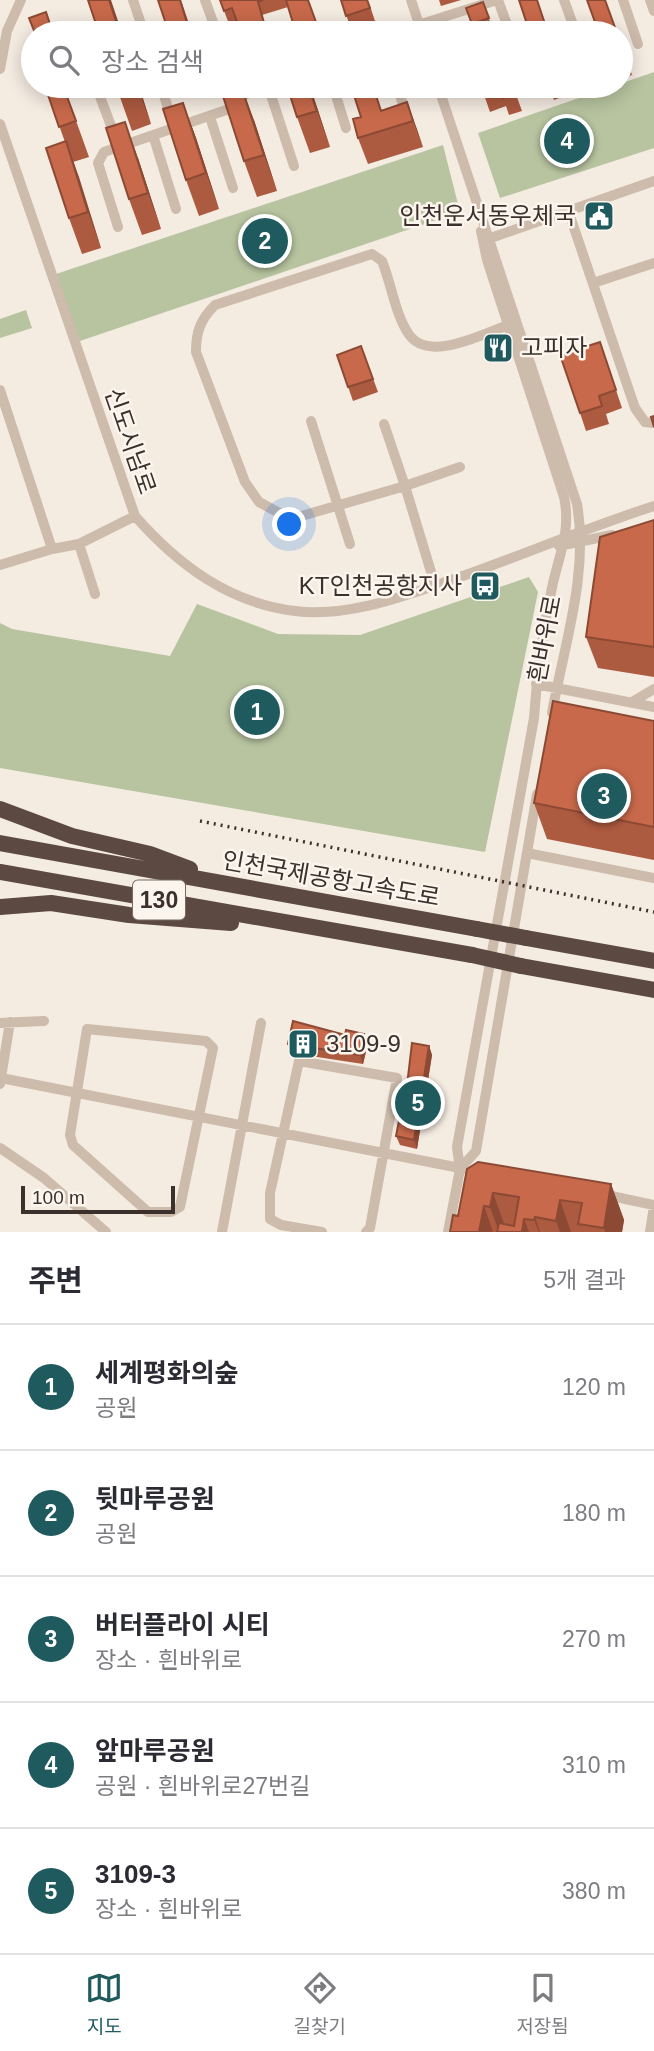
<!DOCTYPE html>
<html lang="ko">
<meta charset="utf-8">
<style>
:root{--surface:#fff;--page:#f2f2f3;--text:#2b2b33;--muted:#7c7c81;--line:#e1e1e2;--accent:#1f5a5e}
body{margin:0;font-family:Helvetica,"Noto Sans KR",sans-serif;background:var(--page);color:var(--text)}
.scale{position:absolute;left:21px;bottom:18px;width:154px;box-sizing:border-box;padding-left:7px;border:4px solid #3b302b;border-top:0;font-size:19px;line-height:24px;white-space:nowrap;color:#3b302b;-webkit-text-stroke:5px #fbf5ee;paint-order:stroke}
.you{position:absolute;left:290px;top:525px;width:24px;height:24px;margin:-18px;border:5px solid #fff;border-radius:50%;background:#1a73e8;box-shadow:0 0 0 10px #1a73e833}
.badge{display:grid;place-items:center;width:46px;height:46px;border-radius:50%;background:var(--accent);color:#fff;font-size:23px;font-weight:700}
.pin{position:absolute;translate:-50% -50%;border:4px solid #fff;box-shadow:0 2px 7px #0006}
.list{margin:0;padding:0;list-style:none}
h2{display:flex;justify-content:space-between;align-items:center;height:91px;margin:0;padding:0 28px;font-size:30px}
h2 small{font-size:23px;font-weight:400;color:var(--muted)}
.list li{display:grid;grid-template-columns:46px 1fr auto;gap:21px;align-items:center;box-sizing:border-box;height:126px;padding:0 28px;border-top:2px solid var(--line)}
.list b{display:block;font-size:26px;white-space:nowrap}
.list p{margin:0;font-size:23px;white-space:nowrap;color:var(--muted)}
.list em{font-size:23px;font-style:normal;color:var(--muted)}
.icon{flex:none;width:38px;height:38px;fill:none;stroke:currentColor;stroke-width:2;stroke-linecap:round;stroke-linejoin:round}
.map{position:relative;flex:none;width:654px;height:1232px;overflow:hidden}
.search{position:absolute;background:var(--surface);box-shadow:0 4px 18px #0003;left:21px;right:21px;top:21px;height:77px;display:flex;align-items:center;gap:18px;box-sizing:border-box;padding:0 24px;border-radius:38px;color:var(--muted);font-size:26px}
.sheet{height:721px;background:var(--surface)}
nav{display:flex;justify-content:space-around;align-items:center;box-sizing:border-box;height:98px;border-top:2px solid var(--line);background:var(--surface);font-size:19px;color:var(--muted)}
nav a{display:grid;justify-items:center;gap:4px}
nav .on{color:var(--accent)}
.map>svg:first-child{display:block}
.green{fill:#b8c4a0}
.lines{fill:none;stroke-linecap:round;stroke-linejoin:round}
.minor{stroke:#cdbbac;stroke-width:10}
.highway{stroke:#5c4a42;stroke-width:16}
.rail{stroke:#3b302b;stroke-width:3.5;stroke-dasharray:2 5;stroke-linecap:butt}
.highway-bridge{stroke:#5c4a42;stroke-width:16}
.wall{fill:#ac5a40}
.shaded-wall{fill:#8c4a34}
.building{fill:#c8694b;stroke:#8c4a34;stroke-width:2}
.labels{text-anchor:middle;stroke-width:5;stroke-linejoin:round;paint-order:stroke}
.shield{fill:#fbf5ee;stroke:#756b66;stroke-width:2}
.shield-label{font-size:23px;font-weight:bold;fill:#3b302b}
.poi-label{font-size:24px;fill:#3b302b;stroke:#fbf5ee;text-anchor:end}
.street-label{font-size:24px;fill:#3b302b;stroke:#fbf5ee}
</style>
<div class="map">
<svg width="654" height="1232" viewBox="0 0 654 1232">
<rect width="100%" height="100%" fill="#f4ebe1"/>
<path class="green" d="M 654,72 L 654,148 L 500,198 L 478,133 Z
M 443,145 L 460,212 L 74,343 L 53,275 Z
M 26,310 L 32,328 L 0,338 L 0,319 Z
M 529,577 L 538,592 L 485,852 L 0,768 L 0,623 L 12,629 L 170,656 L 197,604 L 278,634 L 360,635 Z"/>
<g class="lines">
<path class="minor" d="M 133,0 L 144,33
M 205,0 L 217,33
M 411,0 L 422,33
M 498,0 L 510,33
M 564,0 L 576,33
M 623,0 L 638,44
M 650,0 L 654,11
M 393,33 L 497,0
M 0,69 L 7,31 L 21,0
M 96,86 L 116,139
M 161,86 L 171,118
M 333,86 L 346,128
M 397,86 L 405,111
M 438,86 L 577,504 C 589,573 564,645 552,713
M 528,86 L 529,91
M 259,89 L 270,92 L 294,166
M 210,117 L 233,188
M 0,124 L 135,516 C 178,565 229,603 295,611 C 350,618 409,594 460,577 C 525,554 589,527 654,506
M 153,135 L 176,209
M 568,210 L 635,408 L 645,422 L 654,423
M 118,227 L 98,163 L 104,152 L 229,109 L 239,98 L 262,86
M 485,240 L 654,181
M 593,283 L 654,263
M 0,390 L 52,549 L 79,544 L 135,516
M 311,421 L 350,544
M 384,424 L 405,486 L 298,517 L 279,513 L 259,502 L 245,482 L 196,352 C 196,332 200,320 215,305 L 372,254 L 382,261 C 391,283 395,313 408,333 C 427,364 482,334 508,325
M 79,544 L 95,594
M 559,546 L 612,535
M 0,565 L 52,549
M 435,585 L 405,486 L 460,467
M 536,684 L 654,707
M 632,702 L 654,689
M 527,853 L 654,878
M 0,1023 L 44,1021
M 87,1029 L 206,1041 L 213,1048 L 180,1207 L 171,1212 L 148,1212 L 73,1145 L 70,1135 Z
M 1,1078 L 465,1169
M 0,1084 L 10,1022
M 0,1148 L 44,1178 L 106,1232
M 460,1169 L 476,1151 L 537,794
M 602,1194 L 654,1205
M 222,1232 L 261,1023
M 322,1232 L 281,1225 L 270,1219 L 270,1193 L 299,1061 L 397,1078 L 370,1228 L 366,1232
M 448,1232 L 460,1169 L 457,1147 L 534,718 C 537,673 543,627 553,583 C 560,553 571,529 564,497 L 487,260 L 481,231
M 650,1232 L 654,1206"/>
<path class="highway" d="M 0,809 L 72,836 L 150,854 L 190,869
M 0,843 L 477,929
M 0,872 L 472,955
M 0,907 L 51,903 L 129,915 L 231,923
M 526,938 L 654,961
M 521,966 L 654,990"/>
<path class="rail" d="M 200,821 L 654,912"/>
<path class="highway-bridge" d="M 477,929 L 526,938
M 472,955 L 521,966"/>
</g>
<path class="wall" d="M 220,0 L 308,0 L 320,33 L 296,33 L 288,7 L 262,15 L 229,24 Z
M 341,0 L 368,0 L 375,21 L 351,29 Z
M 439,0 L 461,0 L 441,6 Z
M 483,2 L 492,27 L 475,33 L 472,24 Z
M 621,44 L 632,75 L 621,78 Z
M 45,86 L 68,86 L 64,87 L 89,157 L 73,162 L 101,248 L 82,254 L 69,218 L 65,142 Z
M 116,86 L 139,86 L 151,124 L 132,131 Z
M 310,86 L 330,147 L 310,153 L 297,117 Z
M 481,86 L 513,86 L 522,111 L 509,115 L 506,106 L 490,112 Z
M 549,86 L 567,86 L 570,94 L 554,100 Z
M 407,102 L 423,147 L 368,164 L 358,138 L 382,110 Z
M 183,103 L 196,138 L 219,209 L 199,216 L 186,180 Z
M 254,120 L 277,191 L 257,197 L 244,161 Z
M 138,158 L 161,229 L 142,235 L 129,199 Z
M 600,342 L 622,408 L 606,414 L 609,424 L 586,431 L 580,413 Z
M 361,346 L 378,392 L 353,401 L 337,355 Z
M 654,520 L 654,677 L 598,668 L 586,637 Z
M 654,721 L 654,860 L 547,839 L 534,803 Z
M 368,1043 L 363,1064 L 291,1053 L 288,1044 Z
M 429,1046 L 432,1055 L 417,1149 L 400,1145 L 396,1136 L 404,1111 Z
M 467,1169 L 611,1184 L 624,1220 L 622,1232 L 450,1232 L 458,1216 Z"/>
<path class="shaded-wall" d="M 109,0 L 111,0 L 122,33 L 120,33 Z
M 180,0 L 181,0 L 192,33 L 190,33 Z
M 137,86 L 139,86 L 151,124 Z
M 241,86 L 254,120 L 277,191 L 264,155 Z
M 308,86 L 310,86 L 330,147 L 317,111 Z
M 407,102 L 417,129 L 423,147 L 413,121 Z
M 183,103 L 196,138 L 219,209 L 206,173 Z
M 125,122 L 138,158 L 161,229 L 148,193 Z
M 66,141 L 79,177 L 101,248 L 88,212 Z
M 364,1034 L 368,1043 L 363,1064 L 360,1055 Z
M 429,1046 L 432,1055 L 417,1149 L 414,1140 Z
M 611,1184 L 624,1220 L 622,1232 L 605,1232 L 604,1228 Z
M 493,1193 L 506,1229 L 499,1232 L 490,1207 Z
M 560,1200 L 571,1232 L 560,1232 L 556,1221 Z
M 484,1206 L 493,1232 L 479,1232 Z
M 535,1217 L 540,1232 L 539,1232 L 534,1220 Z
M 524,1219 L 529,1232 L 522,1232 Z"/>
<path class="building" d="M 88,0 L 109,0 L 120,33 L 99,33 Z
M 158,0 L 180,0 L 190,33 L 169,33 Z
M 220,0 L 263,0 L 258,2 L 267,33 L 241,33 L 232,8 L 224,11 Z
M 286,0 L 308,0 L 317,25 L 296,33 Z
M 341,0 L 367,0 L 370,8 L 346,16 Z
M 519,0 L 537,0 L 548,33 L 530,33 Z
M 587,0 L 605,0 L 617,33 L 599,33 Z
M 483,2 L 489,18 L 472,24 L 466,8 Z
M 46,12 L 53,33 L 35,33 L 29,18 Z
M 355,30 L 356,33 L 344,33 Z
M 45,86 L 63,86 L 76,121 L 59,127 Z
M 116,86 L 137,86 L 138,88 L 119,95 Z
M 235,86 L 241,86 L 264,155 L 244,161 L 221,90 Z
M 287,86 L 308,86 L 317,111 L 297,117 Z
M 351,86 L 373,86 L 381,111 L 407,102 L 413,121 L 358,138 L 353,119 L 361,117 Z
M 481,86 L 513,86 L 516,93 L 503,98 L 499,88 L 484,94 Z
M 183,103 L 206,173 L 186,180 L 163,109 Z
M 125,122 L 148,193 L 129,199 L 106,128 Z
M 66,141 L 88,212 L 69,218 L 46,148 Z
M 600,342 L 616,390 L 599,396 L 602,406 L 580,413 L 560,355 Z
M 361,346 L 373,379 L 348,387 L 337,355 Z
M 654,416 L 654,427 L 651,417 Z
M 654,520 L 654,647 L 586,637 L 600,537 Z
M 553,701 L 654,721 L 654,827 L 534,803 Z
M 293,1021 L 345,1035 L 346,1030 L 364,1034 L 360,1055 L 288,1044 Z
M 412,1043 L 429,1046 L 414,1140 L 396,1136 L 401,1111 L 404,1111 Z
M 478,1162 L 611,1184 L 604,1228 L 578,1224 L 582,1203 L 560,1200 L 556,1221 L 535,1217 L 534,1220 L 524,1219 L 522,1232 L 497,1232 L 499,1223 L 514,1226 L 519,1197 L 493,1193 L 490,1207 L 484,1206 L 479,1232 L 450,1232 L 453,1215 L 458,1216 L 467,1169 Z"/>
<defs>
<g id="civic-square" transform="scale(1.575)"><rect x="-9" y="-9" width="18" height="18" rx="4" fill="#1f5a5e" stroke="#fbf5ee"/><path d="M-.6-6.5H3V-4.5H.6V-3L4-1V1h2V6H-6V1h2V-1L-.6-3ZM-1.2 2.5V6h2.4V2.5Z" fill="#fff"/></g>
<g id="restaurant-square" transform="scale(1.575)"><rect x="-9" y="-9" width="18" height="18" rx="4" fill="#1f5a5e" stroke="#fbf5ee"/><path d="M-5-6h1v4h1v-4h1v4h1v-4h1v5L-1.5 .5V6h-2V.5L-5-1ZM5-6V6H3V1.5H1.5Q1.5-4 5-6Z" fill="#fff"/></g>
<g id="bus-square" transform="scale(1.575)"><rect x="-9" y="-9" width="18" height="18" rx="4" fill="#1f5a5e" stroke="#fbf5ee"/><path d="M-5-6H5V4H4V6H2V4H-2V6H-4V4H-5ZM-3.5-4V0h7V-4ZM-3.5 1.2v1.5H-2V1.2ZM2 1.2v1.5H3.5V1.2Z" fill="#fff"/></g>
<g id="building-square" transform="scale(1.575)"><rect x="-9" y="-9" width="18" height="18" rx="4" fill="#1f5a5e" stroke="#fbf5ee"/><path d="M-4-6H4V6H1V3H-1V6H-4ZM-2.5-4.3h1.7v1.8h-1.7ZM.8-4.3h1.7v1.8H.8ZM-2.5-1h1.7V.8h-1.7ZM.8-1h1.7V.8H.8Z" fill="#fff"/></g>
</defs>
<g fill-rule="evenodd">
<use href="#civic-square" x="599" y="216"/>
<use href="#restaurant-square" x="498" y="348"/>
<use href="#bus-square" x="485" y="586"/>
<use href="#building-square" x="303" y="1044"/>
</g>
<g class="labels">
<rect class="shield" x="133" y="880.5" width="52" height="39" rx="5"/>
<g class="shield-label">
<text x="159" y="908">130</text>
</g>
<g class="poi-label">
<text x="576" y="224">인천운서동우체국</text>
<text x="521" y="356" text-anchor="start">고피자</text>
<text x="462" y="594">KT인천공항지사</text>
<text x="326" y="1052" text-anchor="start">3109-9</text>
</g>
<g class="street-label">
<text transform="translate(130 441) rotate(71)" y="8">신도시남로</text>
<text transform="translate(545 639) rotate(-79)" y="8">흰바위로</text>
<text transform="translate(331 879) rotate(10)" y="8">인천국제공항고속도로</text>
</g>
</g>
</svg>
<div class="scale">100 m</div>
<div class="you"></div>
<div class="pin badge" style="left:257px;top:712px">1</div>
<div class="pin badge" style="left:265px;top:241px">2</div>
<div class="pin badge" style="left:604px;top:796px">3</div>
<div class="pin badge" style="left:567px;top:141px">4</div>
<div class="pin badge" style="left:418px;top:1103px">5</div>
<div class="search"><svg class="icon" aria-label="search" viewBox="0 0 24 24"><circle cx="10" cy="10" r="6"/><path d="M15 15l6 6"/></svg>장소 검색</div>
</div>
<section class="sheet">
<h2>주변<small>5개 결과</small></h2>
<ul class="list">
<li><span class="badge">1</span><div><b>세계평화의숲</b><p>공원</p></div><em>120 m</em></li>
<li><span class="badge">2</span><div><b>뒷마루공원</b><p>공원</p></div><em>180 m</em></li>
<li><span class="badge">3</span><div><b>버터플라이 시티</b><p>장소 · 흰바위로</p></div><em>270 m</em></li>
<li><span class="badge">4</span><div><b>앞마루공원</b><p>공원 · 흰바위로27번길</p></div><em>310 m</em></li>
<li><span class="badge">5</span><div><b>3109-3</b><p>장소 · 흰바위로</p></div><em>380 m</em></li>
</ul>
</section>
<nav>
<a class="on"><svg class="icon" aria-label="map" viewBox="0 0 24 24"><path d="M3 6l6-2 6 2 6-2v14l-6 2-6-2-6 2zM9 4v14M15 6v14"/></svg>지도</a>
<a><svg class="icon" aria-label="directions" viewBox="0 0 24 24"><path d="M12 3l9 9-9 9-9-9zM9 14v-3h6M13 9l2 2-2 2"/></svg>길찾기</a>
<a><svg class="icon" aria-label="saved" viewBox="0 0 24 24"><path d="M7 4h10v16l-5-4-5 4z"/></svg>저장됨</a>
</nav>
